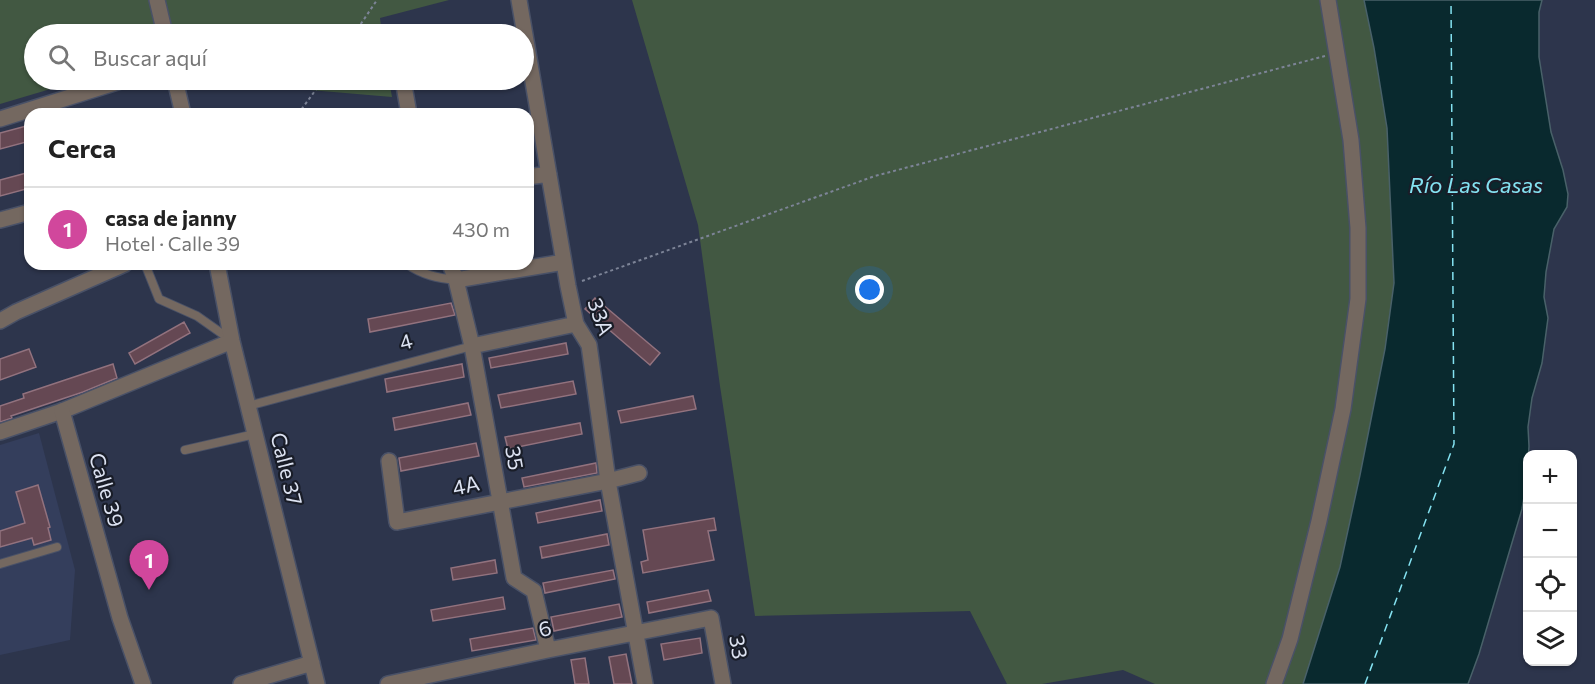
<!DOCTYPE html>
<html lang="es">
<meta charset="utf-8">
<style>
:root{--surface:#fff;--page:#f6f6f6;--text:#222;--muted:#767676;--line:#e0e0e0;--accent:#0f766e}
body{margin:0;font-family:Commissioner,sans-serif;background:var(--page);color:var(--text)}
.controls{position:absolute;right:18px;bottom:18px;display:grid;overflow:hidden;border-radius:12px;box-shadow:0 2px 4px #0004}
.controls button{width:54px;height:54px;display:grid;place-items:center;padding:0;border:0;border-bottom:2px solid var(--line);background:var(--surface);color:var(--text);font:30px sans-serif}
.you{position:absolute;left:870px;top:290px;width:21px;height:21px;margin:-15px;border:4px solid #fff;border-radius:50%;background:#1a73e8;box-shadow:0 0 0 9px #1a73e833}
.badge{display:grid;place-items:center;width:39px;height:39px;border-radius:50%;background:var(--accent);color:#fff;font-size:20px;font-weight:700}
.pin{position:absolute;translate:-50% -50px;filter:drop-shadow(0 2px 3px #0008)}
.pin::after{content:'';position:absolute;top:32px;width:21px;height:18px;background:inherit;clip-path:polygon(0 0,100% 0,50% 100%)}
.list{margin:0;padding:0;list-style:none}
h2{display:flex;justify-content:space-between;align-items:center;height:78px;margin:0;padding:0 24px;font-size:26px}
h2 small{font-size:20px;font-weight:400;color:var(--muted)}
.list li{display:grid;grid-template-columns:39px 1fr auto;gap:18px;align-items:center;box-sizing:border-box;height:84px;padding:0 24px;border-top:2px solid var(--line)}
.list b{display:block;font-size:22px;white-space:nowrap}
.list p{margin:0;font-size:20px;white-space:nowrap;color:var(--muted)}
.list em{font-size:20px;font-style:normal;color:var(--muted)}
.icon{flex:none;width:33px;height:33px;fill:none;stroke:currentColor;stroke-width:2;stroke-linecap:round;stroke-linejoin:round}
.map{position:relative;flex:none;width:1595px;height:684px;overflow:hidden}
.search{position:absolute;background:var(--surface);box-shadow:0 2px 4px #0004;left:24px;top:24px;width:510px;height:66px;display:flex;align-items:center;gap:15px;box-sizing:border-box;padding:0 21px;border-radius:33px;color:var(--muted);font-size:22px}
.panel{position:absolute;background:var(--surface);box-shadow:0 2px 4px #0004;left:24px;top:108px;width:510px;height:162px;border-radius:18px}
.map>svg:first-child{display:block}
.built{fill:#343e5c}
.green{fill:#425842}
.water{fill:#09292e;stroke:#496169;stroke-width:1.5}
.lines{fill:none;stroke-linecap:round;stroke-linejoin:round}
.ferry{stroke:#84e2f1;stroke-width:1.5;stroke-dasharray:8 6;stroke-linecap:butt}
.building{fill:#654853;stroke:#92727e;stroke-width:1.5}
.service-casing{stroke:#495167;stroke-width:10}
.minor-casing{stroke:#495167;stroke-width:18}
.tertiary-casing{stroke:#495167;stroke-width:18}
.path{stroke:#7d8497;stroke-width:2;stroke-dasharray:3 3;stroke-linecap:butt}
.service{stroke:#746860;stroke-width:8}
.minor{stroke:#746860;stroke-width:15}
.tertiary{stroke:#746860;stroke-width:15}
.labels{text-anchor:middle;stroke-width:4.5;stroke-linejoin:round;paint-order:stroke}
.street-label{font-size:21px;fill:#dde3f2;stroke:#191d28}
.water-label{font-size:22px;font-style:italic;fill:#84e2f1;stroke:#191d28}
</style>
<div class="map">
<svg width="1595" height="684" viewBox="0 0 1595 684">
<rect width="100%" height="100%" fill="#2d354c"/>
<path class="built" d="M 39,433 L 75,570 L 70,640 L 0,655 L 0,445 Z"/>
<path class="green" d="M 0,0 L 449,0 L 380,18 L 382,34 L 34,34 L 34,80 L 81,80 L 0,104 Z
M 632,0 L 1364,0 L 1374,48 L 1387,128 L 1394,283 L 1385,349 L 1360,475 L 1340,567 L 1303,684 L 1155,684 L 1123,670 L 1042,684 L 1007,684 L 970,611 L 755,616 L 720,386 L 698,225 Z
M 214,80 L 389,80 L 392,97 L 215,82 Z"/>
<path class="water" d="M 1364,0 L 1542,0 L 1539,12 L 1539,57 L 1551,132 L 1563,170 L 1568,194 L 1567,207 L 1554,229 L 1546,272 L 1544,297 L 1548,318 L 1542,363 L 1532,398 L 1528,427 L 1529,446 L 1527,480 L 1522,509 L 1479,654 L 1468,684 L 1303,684 L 1340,567 L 1360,475 L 1385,349 L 1394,283 L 1387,128 L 1374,48 Z"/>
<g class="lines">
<path class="ferry" d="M 1365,684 L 1454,444 L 1451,0"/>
</g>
<path class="building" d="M 30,125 L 30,141 L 0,149 L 0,133 Z
M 30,172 L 30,188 L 0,196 L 0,180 Z
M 595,298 L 660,353 L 650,365 L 585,309 Z
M 451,303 L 455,315 L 370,332 L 368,319 Z
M 184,322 L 190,333 L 135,364 L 129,353 Z
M 566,343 L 568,354 L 491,368 L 489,358 Z
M 29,349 L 36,367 L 0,380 L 0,359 Z
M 113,364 L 117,378 L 83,392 L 11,416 L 12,418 L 0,422 L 0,406 L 24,398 L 23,394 Z
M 462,364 L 464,377 L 387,392 L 385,379 Z
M 573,381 L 576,394 L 501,408 L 498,395 Z
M 693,396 L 696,409 L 621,423 L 618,411 Z
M 468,403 L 471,415 L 395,430 L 393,418 Z
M 580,423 L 582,434 L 508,449 L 505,437 Z
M 476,443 L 479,456 L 401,471 L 399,458 Z
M 596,463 L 597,473 L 524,487 L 522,478 Z
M 38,485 L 50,527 L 48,528 L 51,540 L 34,545 L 32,538 L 0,547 L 0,531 L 25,523 L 16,492 Z
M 600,500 L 602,511 L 538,523 L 536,513 Z
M 714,518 L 716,530 L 708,531 L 714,560 L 643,573 L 641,562 L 648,560 L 643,530 Z
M 607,534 L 609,545 L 542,558 L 540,547 Z
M 495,560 L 497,573 L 453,580 L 451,568 Z
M 613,570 L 615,579 L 545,593 L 543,583 Z
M 708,590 L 711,601 L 649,613 L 647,602 Z
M 503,597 L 505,609 L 433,621 L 431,610 Z
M 619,604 L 622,617 L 554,631 L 551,617 Z
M 533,628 L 536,640 L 472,651 L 470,639 Z
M 700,638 L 702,653 L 664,660 L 661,644 Z
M 626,654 L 632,684 L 614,684 L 609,657 Z
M 585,658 L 589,684 L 575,684 L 571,660 Z"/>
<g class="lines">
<g class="service-casing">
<path id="service" d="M 145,264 L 159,299 L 197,316 L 231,340
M 407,264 C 422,275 438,278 456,280
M 248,406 L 472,346
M 185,450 L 255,434
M 0,564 L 57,547"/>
</g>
<g class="minor-casing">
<path id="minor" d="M 157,0 L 165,34
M 519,0 L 568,286 L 576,324 L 589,345 L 608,481 L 645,684
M 175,80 L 183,114
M 403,80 L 409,114
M 0,119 L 124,80
M 528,177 L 549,174
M 0,220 L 30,212
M 217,264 L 232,341 L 317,684
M 450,264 L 456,280 L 472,346 L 514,578 L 534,591 L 548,650
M 456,280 L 564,262
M 0,321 L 16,312 L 125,264
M 472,346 L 576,324
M 0,432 L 62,411 L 232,341
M 389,461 L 397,522 L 608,481 L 639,473
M 241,684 L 312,663
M 388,684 L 548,650 L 711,618 L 723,684"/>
</g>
<g class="tertiary-casing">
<path id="tertiary" d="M 62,411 L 120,618 L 143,684
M 1274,684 L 1290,639 L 1319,521 L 1343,409 L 1358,299 L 1358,228 L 1351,140 L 1328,0"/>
</g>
<path class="path" d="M 354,34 L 377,0
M 298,114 L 323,80
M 582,281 L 875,176 L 1325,56"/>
<use href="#service" class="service"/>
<use href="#minor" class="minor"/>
<use href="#tertiary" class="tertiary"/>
</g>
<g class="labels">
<g class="street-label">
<text transform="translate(600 317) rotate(70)" y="7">33A</text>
<text transform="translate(406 342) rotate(-15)" y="7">4</text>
<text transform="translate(514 458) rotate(80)" y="7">35</text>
<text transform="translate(286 469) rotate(76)" y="7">Calle 37</text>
<text transform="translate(466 486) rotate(-12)" y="7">4A</text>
<text transform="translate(106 490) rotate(74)" y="7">Calle 39</text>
<text transform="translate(545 629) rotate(-12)" y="7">6</text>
<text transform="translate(738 647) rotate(80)" y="7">33</text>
</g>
<g class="water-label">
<text x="1476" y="193">Río Las Casas</text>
</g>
</g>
</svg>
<div class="controls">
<button>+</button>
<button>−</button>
<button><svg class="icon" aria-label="locate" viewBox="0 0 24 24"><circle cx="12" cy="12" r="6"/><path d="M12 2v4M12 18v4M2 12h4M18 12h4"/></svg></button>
<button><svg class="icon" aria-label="layers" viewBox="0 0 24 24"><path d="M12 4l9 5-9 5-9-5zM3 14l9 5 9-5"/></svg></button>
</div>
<div class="you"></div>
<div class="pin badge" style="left:149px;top:590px;background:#d1479c">1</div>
<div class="search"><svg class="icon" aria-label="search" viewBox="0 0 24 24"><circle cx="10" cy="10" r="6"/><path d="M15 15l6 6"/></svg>Buscar aquí</div>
<section class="panel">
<h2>Cerca<small></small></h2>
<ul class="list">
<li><span class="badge" style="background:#d1479c">1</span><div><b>casa de janny</b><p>Hotel · Calle 39</p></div><em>430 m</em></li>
</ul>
</section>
</div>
